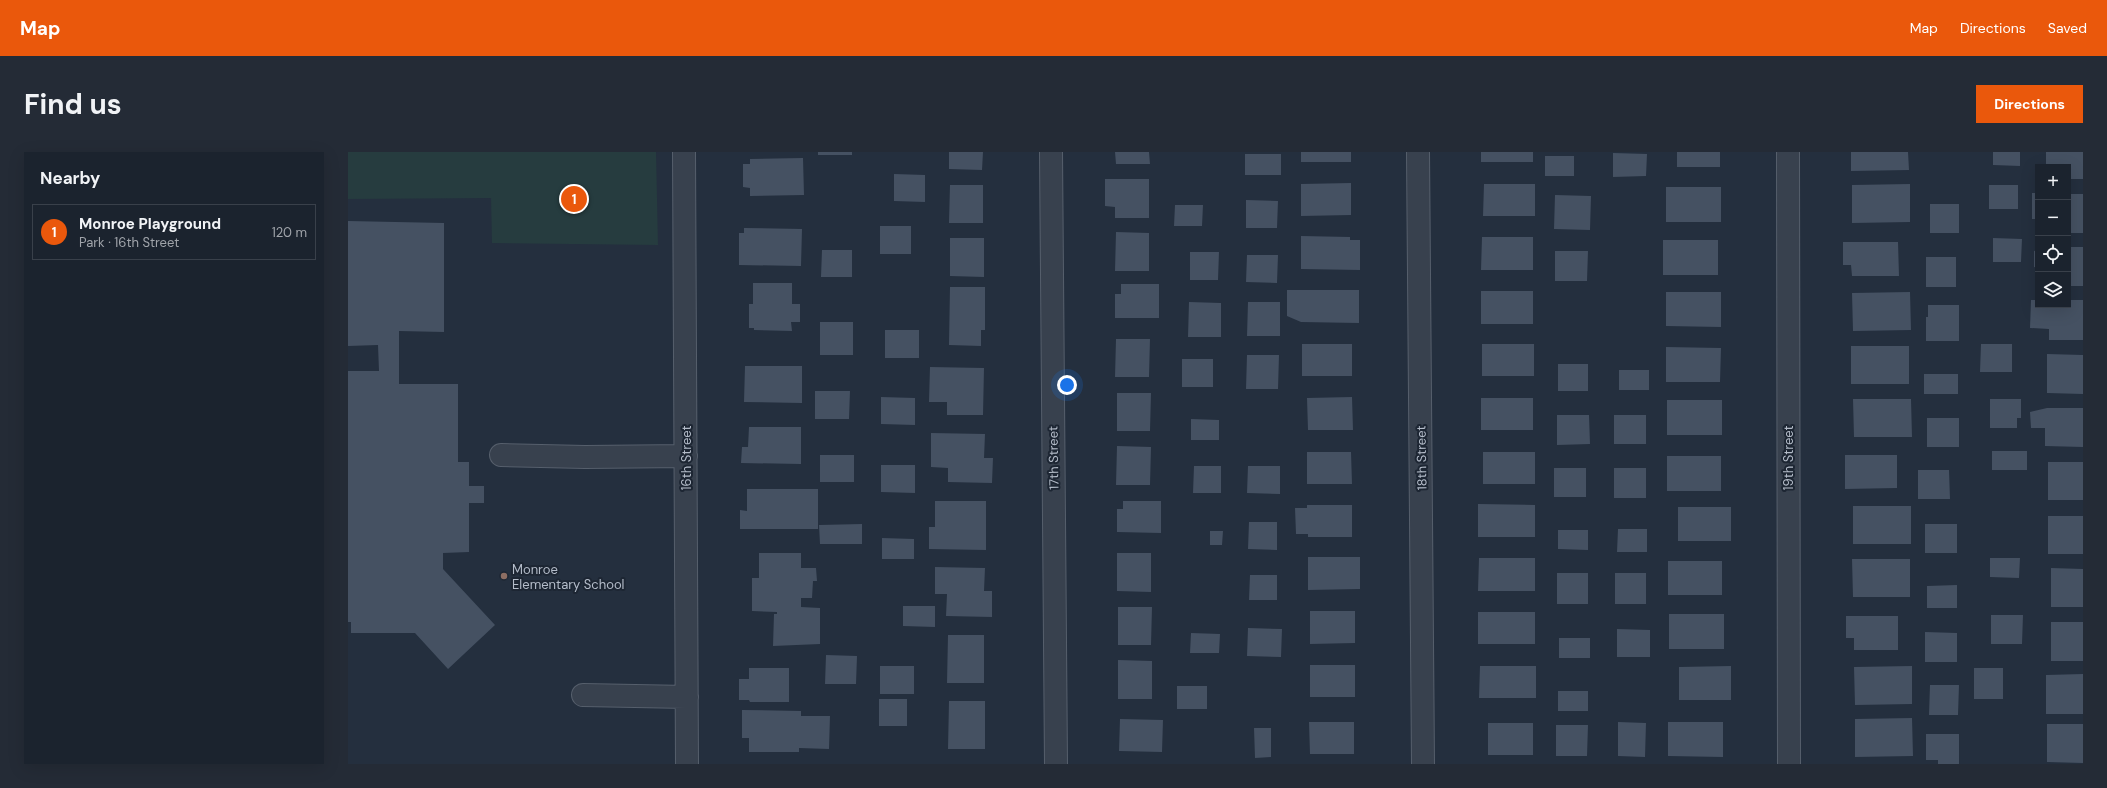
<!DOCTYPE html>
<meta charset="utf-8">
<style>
:root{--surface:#1b232e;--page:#242b36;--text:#f1f3f6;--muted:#a0a4aa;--line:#39404a;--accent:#ea580c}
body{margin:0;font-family:"DM Sans",sans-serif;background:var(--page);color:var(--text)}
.controls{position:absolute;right:12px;top:12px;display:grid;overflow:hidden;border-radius:0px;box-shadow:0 4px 16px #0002}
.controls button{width:36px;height:36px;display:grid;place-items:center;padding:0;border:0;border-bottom:1px solid var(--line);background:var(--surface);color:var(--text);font:20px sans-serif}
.you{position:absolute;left:719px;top:233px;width:14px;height:14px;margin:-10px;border:3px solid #fff;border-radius:50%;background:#1a73e8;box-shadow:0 0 0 6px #1a73e833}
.badge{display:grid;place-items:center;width:26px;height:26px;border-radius:50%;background:var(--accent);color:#fff;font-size:13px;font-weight:700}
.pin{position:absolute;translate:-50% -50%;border:2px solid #fff;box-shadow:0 1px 4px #0006}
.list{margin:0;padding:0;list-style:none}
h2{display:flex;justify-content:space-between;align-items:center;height:52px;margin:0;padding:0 16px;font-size:17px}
h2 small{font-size:13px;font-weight:400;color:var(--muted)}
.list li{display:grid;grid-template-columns:26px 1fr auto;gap:12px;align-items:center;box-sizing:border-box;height:56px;margin:0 8px 8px;padding:0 8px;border:1px solid var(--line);border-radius:0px}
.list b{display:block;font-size:15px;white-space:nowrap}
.list p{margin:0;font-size:13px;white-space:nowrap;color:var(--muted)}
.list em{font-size:13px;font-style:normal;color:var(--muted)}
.icon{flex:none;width:22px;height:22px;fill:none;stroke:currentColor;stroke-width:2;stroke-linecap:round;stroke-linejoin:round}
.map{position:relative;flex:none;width:1735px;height:612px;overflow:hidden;border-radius:0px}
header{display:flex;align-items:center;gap:24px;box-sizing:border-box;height:56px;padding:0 20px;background:var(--accent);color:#fff}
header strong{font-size:19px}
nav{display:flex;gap:22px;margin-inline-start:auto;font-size:14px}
.intro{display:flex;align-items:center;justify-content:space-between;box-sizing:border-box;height:96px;padding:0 24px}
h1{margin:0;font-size:28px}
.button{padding:10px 18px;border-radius:0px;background:var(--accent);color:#fff;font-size:14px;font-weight:700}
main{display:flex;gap:24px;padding:0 24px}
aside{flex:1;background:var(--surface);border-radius:0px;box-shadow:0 4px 16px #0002}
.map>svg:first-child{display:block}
.green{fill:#263c3f}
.building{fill:#455162}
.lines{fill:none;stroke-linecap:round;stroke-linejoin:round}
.minor-casing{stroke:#565f6c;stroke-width:24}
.minor{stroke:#38414e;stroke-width:22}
.education-dot{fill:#8d6e63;stroke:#1d2633;stroke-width:1.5}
.labels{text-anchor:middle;stroke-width:4;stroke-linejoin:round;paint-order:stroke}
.street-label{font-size:13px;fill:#b4bcc9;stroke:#1d2633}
.poi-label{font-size:13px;fill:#b4bcc9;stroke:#1d2633;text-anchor:start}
</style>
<header>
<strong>Map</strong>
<nav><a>Map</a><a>Directions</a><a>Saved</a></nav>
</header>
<div class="intro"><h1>Find us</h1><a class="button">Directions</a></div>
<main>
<aside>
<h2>Nearby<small></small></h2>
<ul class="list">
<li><span class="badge">1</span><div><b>Monroe Playground</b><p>Park · 16th Street</p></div><em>120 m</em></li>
</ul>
</aside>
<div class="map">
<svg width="1735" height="612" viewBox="0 0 1735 612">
<rect width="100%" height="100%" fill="#242f3e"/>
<path class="green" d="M 0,0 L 308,0 L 310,93 L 144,91 L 143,46 L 0,47 Z"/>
<path class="building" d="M 470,0 L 504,0 L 504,3 L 470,3 Z
M 601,0 L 635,0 L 634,18 L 601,17 Z
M 767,0 L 801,0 L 802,12 L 768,12 Z
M 953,0 L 1003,0 L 1003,10 L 953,10 Z
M 1133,0 L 1185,0 L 1185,10 L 1133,10 Z
M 1329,0 L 1372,0 L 1372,15 L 1329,15 Z
M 1503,0 L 1560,0 L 1561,18 L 1503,19 Z
M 1645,0 L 1672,0 L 1672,14 L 1645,13 Z
M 1698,0 L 1735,0 L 1735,27 L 1720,27 L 1720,15 L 1698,15 Z
M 1265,1 L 1299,2 L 1298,24 L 1265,25 Z
M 897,2 L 933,2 L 933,23 L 897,23 Z
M 1197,4 L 1226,4 L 1226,24 L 1197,24 Z
M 455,6 L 456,43 L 402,44 L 402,36 L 395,35 L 395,12 L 402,12 L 402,7 Z
M 546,22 L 577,23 L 577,50 L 546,49 Z
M 757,27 L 801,27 L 801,66 L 767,66 L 767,55 L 757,54 Z
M 1003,31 L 1003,63 L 953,64 L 953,32 Z
M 1136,32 L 1187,32 L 1187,64 L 1135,64 Z
M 1562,32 L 1562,70 L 1504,71 L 1504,33 Z
M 602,33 L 635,33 L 635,71 L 601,71 Z
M 1641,33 L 1670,33 L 1670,57 L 1641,57 Z
M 1318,35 L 1373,35 L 1373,70 L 1318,70 Z
M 1684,41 L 1690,41 L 1690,67 L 1684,67 Z
M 1720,42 L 1735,42 L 1735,81 L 1720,81 Z
M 1207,43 L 1243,44 L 1242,78 L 1206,77 Z
M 898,48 L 930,49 L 929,76 L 898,76 Z
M 1582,52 L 1611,52 L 1611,81 L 1582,81 Z
M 827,53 L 855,53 L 854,74 L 826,74 Z
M 0,69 L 96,71 L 96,180 L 51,179 L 51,232 L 110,232 L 110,310 L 121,310 L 121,334 L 136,334 L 136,351 L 121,351 L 121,400 L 95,401 L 95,417 L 147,473 L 100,517 L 67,481 L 3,481 L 3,470 L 0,470 L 0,219 L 31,219 L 30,193 L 0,194 Z
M 532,74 L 563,74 L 563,102 L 532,102 Z
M 396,76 L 454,77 L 453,114 L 391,113 L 391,81 L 396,81 Z
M 768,80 L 801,81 L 801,119 L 767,119 Z
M 953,84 L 1002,85 L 1002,88 L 1012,88 L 1012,118 L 953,117 Z
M 1134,85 L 1185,85 L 1185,118 L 1133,118 Z
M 602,86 L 636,86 L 636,125 L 602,124 Z
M 1645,86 L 1674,87 L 1673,110 L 1645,110 Z
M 1315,88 L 1370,88 L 1370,123 L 1315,123 Z
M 1495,90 L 1550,90 L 1551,124 L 1504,124 L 1503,113 L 1495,113 Z
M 1720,95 L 1735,95 L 1735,134 L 1720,134 Z
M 474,98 L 504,98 L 504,125 L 473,125 Z
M 1690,98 L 1690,116 L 1686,115 L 1686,99 Z
M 1207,99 L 1240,99 L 1239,129 L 1207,129 Z
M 842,100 L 871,100 L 870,128 L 842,128 Z
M 899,103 L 930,103 L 929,131 L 898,130 Z
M 1578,105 L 1608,105 L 1608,135 L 1578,135 Z
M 405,131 L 444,131 L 444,152 L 452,152 L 452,170 L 443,170 L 444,179 L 406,178 L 406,176 L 401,176 L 401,152 L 405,152 Z
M 773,132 L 811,132 L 811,166 L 767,166 L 767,142 L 773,142 Z
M 602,135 L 637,135 L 637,178 L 633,178 L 633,194 L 601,193 Z
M 939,138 L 1011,138 L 1011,171 L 953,170 L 939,164 Z
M 1133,139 L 1185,139 L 1185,172 L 1133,172 Z
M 1318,140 L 1373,140 L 1373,175 L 1318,174 Z
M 1562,140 L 1563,178 L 1505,179 L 1504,141 Z
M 1683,148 L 1690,148 L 1690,153 L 1720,153 L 1720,148 L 1735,148 L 1735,188 L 1701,188 L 1701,177 L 1682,176 Z
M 841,150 L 873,151 L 873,185 L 840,185 Z
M 900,150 L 932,150 L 932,184 L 899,184 Z
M 1580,153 L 1611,153 L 1611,189 L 1578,189 L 1578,165 L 1580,165 Z
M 472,170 L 505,170 L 505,203 L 472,203 Z
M 537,178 L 571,178 L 571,206 L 537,206 Z
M 768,187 L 802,187 L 801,225 L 767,225 Z
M 954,192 L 1004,192 L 1004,224 L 954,224 Z
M 1134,192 L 1186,192 L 1186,224 L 1134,224 Z
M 1633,192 L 1664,192 L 1664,220 L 1632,220 Z
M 1503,194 L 1561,194 L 1561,232 L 1503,232 Z
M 1318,195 L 1373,196 L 1372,230 L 1318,230 Z
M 1699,202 L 1735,203 L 1735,242 L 1699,241 Z
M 899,203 L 931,203 L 930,237 L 898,237 Z
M 834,207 L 865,207 L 865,235 L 834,235 Z
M 1210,212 L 1240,212 L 1240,239 L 1210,239 Z
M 397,214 L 454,214 L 454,251 L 396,250 Z
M 582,215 L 636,216 L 635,263 L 599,263 L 599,250 L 581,250 Z
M 1271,218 L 1301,218 L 1301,238 L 1271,238 Z
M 1576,222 L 1610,222 L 1610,242 L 1576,242 Z
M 467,239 L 502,239 L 501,267 L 467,267 Z
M 769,241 L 803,241 L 802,279 L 769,279 Z
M 533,245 L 567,246 L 567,273 L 533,272 Z
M 1004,245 L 1005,278 L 960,278 L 959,246 Z
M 1133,246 L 1185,246 L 1185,278 L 1133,278 Z
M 1505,247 L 1563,247 L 1564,285 L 1506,285 Z
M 1642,247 L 1673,247 L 1673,266 L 1669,266 L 1669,276 L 1642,276 Z
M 1319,248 L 1374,248 L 1374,283 L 1319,283 Z
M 1699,256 L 1735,256 L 1735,295 L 1697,294 L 1697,276 L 1683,276 L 1682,260 Z
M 1209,263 L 1241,263 L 1242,292 L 1209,293 Z
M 1266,263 L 1298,263 L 1298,292 L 1266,292 Z
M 1579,266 L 1611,266 L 1611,295 L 1579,295 Z
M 843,267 L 871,268 L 871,288 L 843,288 Z
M 401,275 L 453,275 L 453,312 L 393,311 L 394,295 L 400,295 Z
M 583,281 L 637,282 L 636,306 L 645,306 L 644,331 L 600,330 L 600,316 L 583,315 Z
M 769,294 L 803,295 L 802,333 L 768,333 Z
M 1644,299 L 1679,299 L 1679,318 L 1644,318 Z
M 959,300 L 1003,300 L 1004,332 L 959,332 Z
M 1135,300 L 1187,300 L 1187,332 L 1135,332 Z
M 472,303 L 506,303 L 506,330 L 472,330 Z
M 1497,303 L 1549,303 L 1549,336 L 1497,337 Z
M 1319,304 L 1373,304 L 1373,339 L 1319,339 Z
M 1700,310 L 1735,310 L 1735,348 L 1700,348 Z
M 533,313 L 567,313 L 567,341 L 533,340 Z
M 846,314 L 873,314 L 873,341 L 845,341 Z
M 900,314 L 932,314 L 932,342 L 899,341 Z
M 1206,316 L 1238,316 L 1238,345 L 1206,345 Z
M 1266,316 L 1298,316 L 1298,346 L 1266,346 Z
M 1570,318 L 1601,318 L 1602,347 L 1570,347 Z
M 399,337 L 470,337 L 470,377 L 392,377 L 392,358 L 399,359 Z
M 587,349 L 638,349 L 638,398 L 581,397 L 581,375 L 587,375 Z
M 775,349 L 813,349 L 813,381 L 769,380 L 769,357 L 775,357 Z
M 1130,352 L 1187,353 L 1187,385 L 1130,385 Z
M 959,353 L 1004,353 L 1004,385 L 960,385 L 960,382 L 948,382 L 947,356 L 959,356 Z
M 1505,354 L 1563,354 L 1563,392 L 1505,392 Z
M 1330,355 L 1383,355 L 1383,389 L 1330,389 Z
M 1700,364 L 1735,364 L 1735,402 L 1700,402 Z
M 901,370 L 929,370 L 929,398 L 900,397 Z
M 514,372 L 514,392 L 472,392 L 471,373 Z
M 1577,372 L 1609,372 L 1609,401 L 1577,401 Z
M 1270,377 L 1299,377 L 1299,400 L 1269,400 Z
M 1210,378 L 1240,378 L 1240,398 L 1210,397 Z
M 862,379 L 875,379 L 874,393 L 862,393 Z
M 534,386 L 566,387 L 566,407 L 534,407 Z
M 411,401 L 453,401 L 453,416 L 468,416 L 469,429 L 465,429 L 464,446 L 453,446 L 453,455 L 472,456 L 472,492 L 425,494 L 426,462 L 429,462 L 429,460 L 404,459 L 404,426 L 411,426 Z
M 769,401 L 803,401 L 803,440 L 769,439 Z
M 960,405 L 1012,405 L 1012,437 L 960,438 Z
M 1131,406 L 1187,406 L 1187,439 L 1130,439 Z
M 1642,406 L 1672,406 L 1671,426 L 1642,425 Z
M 1504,407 L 1562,407 L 1562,445 L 1505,445 Z
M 1320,409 L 1374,409 L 1374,443 L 1320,443 Z
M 587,415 L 637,416 L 636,439 L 644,439 L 644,465 L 598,464 L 599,442 L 587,442 Z
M 1703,416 L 1735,417 L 1735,455 L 1703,455 Z
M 1209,421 L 1240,421 L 1240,452 L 1209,452 Z
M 1267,421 L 1298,421 L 1298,452 L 1267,452 Z
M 902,423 L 929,423 L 929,448 L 901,448 Z
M 1609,433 L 1609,456 L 1579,456 L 1579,434 Z
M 555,454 L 587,454 L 587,475 L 555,474 Z
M 770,455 L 804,455 L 803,493 L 770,493 Z
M 962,459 L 1007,459 L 1007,491 L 962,492 Z
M 1130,460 L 1187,460 L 1187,492 L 1130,492 Z
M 1321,462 L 1376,462 L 1376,497 L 1321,497 Z
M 1643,463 L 1675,463 L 1674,492 L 1643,492 Z
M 1498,464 L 1550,464 L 1550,498 L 1506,498 L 1506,486 L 1498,486 Z
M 1703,470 L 1735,470 L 1735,509 L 1703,509 Z
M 900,476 L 934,477 L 933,505 L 899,504 Z
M 1269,477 L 1302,478 L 1302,505 L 1269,505 Z
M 1577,480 L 1609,481 L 1609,510 L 1577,510 Z
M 843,481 L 872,482 L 871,501 L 842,501 Z
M 600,483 L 636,483 L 636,531 L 599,531 Z
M 1211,486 L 1242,486 L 1242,506 L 1211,506 Z
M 478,503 L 509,504 L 508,532 L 477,532 Z
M 770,508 L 804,509 L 804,547 L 770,547 Z
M 962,513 L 1007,513 L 1007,545 L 962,545 Z
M 532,514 L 566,514 L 566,542 L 532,542 Z
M 1132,514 L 1188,514 L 1188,546 L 1131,546 Z
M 1383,514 L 1383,548 L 1331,548 L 1331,515 Z
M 1564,514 L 1564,552 L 1507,553 L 1506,515 Z
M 401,516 L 441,516 L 441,550 L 402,550 L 401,548 L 391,548 L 391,527 L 401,527 Z
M 1626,516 L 1655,516 L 1655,547 L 1626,547 Z
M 1735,522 L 1735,562 L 1698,562 L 1698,523 Z
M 1582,533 L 1611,533 L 1610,563 L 1581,563 Z
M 829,534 L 859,534 L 859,557 L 829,557 Z
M 1210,539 L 1240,539 L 1240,559 L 1210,559 Z
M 531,547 L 559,547 L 559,574 L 531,574 Z
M 601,549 L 637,549 L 637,597 L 600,597 Z
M 394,558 L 453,559 L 453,564 L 482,564 L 481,597 L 451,596 L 451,600 L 401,600 L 401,586 L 394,586 Z
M 1564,566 L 1565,604 L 1507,605 L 1507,567 Z
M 772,567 L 815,568 L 814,600 L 771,599 Z
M 961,570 L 1006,570 L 1006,602 L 962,602 Z
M 1270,570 L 1298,571 L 1297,605 L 1270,604 Z
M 1320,570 L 1375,570 L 1375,605 L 1320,604 Z
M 1140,571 L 1185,571 L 1185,603 L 1140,603 Z
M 1699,572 L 1735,572 L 1735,611 L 1699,610 Z
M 1208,573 L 1240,573 L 1239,604 L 1208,604 Z
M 906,576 L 923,576 L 923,605 L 907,606 Z
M 1578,582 L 1611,582 L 1611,612 L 1590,612 L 1590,608 L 1578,608 Z"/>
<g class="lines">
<g class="minor-casing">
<path id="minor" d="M 336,0 L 339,612
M 703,0 L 708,612
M 1070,0 L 1075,612
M 1440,0 L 1441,612
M 153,303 L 237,305 L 338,304
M 235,543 L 339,545"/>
</g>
<use href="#minor" class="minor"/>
</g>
<circle class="education-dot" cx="156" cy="424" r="4"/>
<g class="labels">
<g class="street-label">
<text transform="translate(338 306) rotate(-90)" y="5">16th Street</text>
<text transform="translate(705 306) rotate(-91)" y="5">17th Street</text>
<text transform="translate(1073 306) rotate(-91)" y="5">18th Street</text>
<text transform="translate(1440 306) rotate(-90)" y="5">19th Street</text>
</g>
<g class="poi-label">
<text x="164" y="422">Monroe<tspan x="164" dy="15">Elementary School</tspan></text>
</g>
</g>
</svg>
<div class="controls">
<button>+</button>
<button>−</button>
<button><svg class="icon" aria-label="locate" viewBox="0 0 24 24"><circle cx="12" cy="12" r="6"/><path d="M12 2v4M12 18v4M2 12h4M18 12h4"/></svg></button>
<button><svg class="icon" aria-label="layers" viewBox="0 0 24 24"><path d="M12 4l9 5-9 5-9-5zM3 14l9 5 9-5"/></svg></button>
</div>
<div class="you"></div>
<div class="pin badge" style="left:226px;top:47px">1</div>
</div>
</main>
